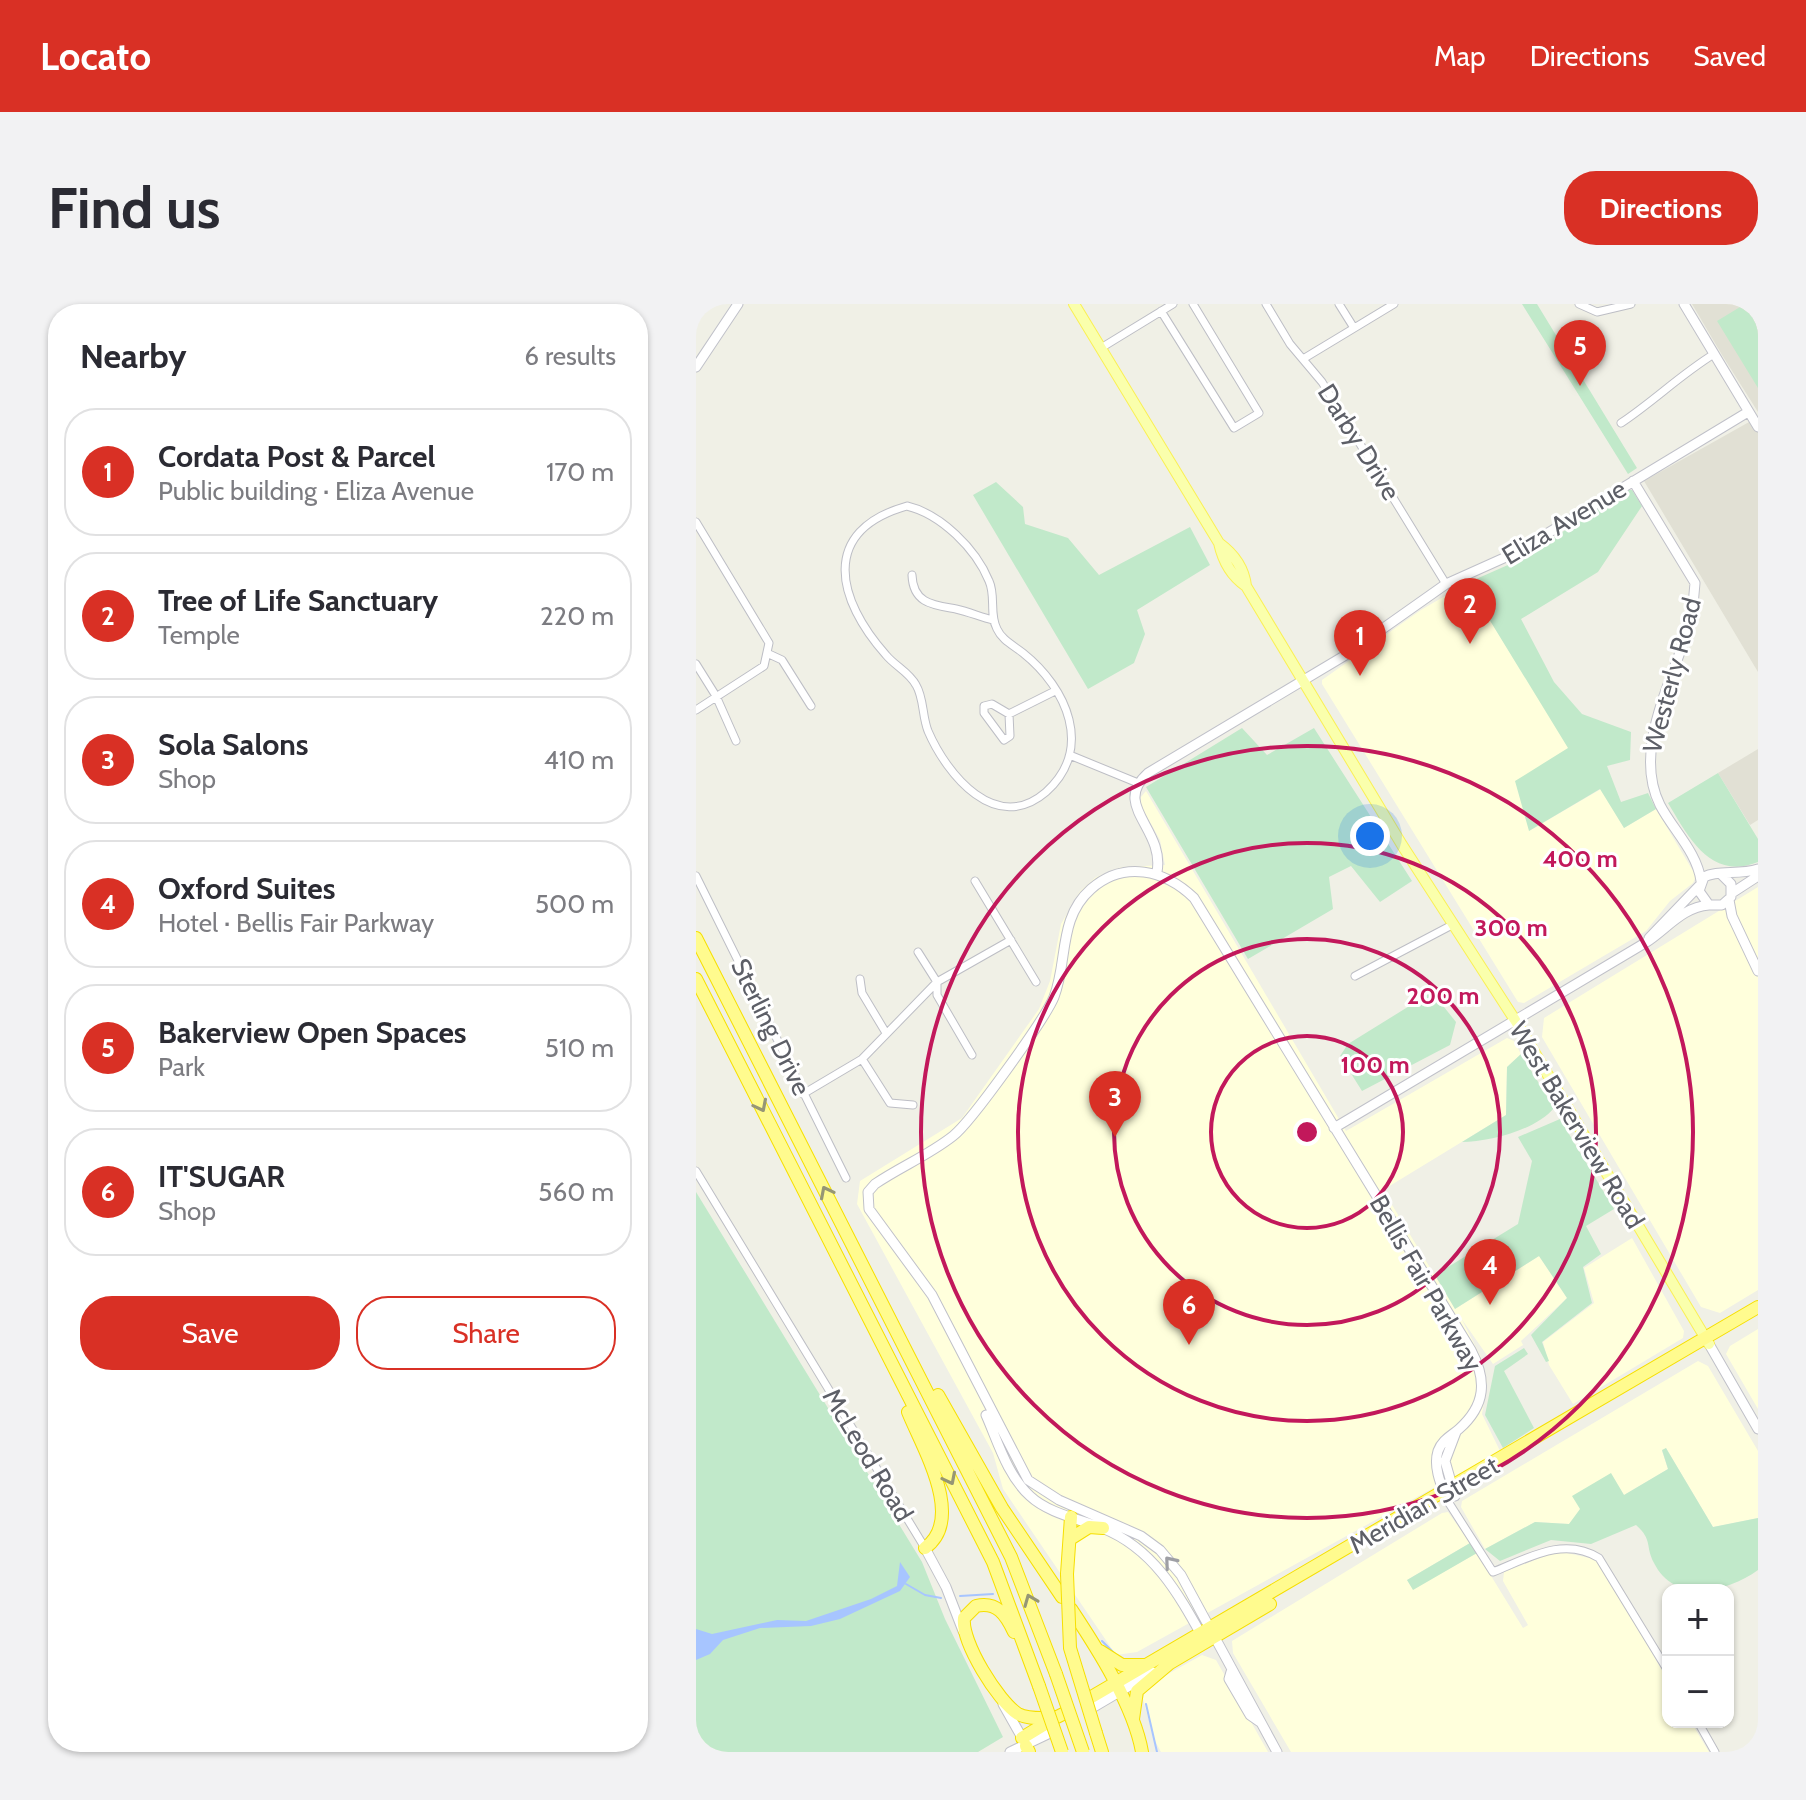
<!DOCTYPE html>
<meta charset="utf-8">
<style>
:root{--surface:#fff;--page:#f2f2f3;--text:#2b2b33;--muted:#7c7c81;--line:#e1e1e2;--accent:#d93025}
body{margin:0;font-family:Cabin,sans-serif;background:var(--page);color:var(--text)}
.controls{position:absolute;right:24px;bottom:24px;display:grid;overflow:hidden;border-radius:16px;box-shadow:0 2px 6px #0004}
.controls button{width:72px;height:72px;display:grid;place-items:center;padding:0;border:0;border-bottom:2px solid var(--line);background:var(--surface);color:var(--text);font:40px sans-serif}
.you{position:absolute;left:674px;top:532px;width:28px;height:28px;margin:-20px;border:6px solid #fff;border-radius:50%;background:#1a73e8;box-shadow:0 0 0 12px #1a73e833}
.badge{display:grid;place-items:center;width:52px;height:52px;border-radius:50%;background:var(--accent);color:#fff;font-size:26px;font-weight:700}
.pin{position:absolute;translate:-50% -66px;filter:drop-shadow(0 2px 4px #0008)}
.pin::after{content:'';position:absolute;top:42px;width:28px;height:24px;background:inherit;clip-path:polygon(0 0,100% 0,50% 100%)}
.list{margin:0;padding:0;list-style:none}
h2{display:flex;justify-content:space-between;align-items:center;height:104px;margin:0;padding:0 32px;font-size:34px}
h2 small{font-size:26px;font-weight:400;color:var(--muted)}
.list li{display:grid;grid-template-columns:52px 1fr auto;gap:24px;align-items:center;box-sizing:border-box;height:128px;margin:0 16px 16px;padding:0 16px;border:2px solid var(--line);border-radius:32px}
.list b{display:block;font-size:30px;white-space:nowrap}
.list p{margin:0;font-size:26px;white-space:nowrap;color:var(--muted)}
.list em{font-size:26px;font-style:normal;color:var(--muted)}
.actions{display:flex;gap:16px;padding:24px 32px}
.actions a{flex:1;padding:18px 0;border:2px solid var(--accent);border-radius:32px;text-align:center;font-size:28px;color:var(--accent)}
.actions .main{background:var(--accent);color:#fff}
.map{position:relative;flex:none;width:1062px;height:1448px;overflow:hidden;border-radius:32px}
header{display:flex;align-items:center;gap:48px;box-sizing:border-box;height:112px;padding:0 40px;background:var(--accent);color:#fff}
header strong{font-size:38px}
nav{display:flex;gap:44px;margin-inline-start:auto;font-size:28px}
.intro{display:flex;align-items:center;justify-content:space-between;box-sizing:border-box;height:192px;padding:0 48px}
h1{margin:0;font-size:56px}
.button{padding:20px 36px;border-radius:32px;background:var(--accent);color:#fff;font-size:28px;font-weight:700}
main{display:flex;gap:48px;padding:0 48px}
aside{flex:1;background:var(--surface);border-radius:32px;box-shadow:0 2px 6px #0004}
.map>svg:first-child{display:block}
.commercial{fill:#ffffdc}
.education{fill:#e1e0d4}
.green{fill:#c1e9ca}
.water{fill:#a7c5ff}
.lines{fill:none;stroke-linecap:round;stroke-linejoin:round}
.stream{stroke:#a7c5ff;stroke-width:2}
.street-casing{stroke:#bdbec5;stroke-width:9}
.secondary-casing{stroke:#c0c1c9;stroke-width:11}
.primary-casing{stroke:#faf055;stroke-width:12}
.highway-casing{stroke:#f6df00;stroke-width:14}
.street{stroke:#fff;stroke-width:7}
.secondary{stroke:#fff;stroke-width:9}
.primary{stroke:#faffac;stroke-width:10}
.highway{stroke:#fffb8e;stroke-width:12}
.highway-bridge-casing{stroke:#f6df00;stroke-width:14;stroke-linecap:butt}
.highway-bridge{stroke:#fffb8e;stroke-width:12}
.oneway{stroke:#969675}
.oneway2{stroke:#9e9fa4}
.ring{fill:none;stroke:#c2185b;stroke-width:4}
.labels{text-anchor:middle;stroke-width:6;stroke-linejoin:round;paint-order:stroke}
.street-label{font-size:26px;fill:#5d5f67;stroke:#fff}
.centre{fill:#c2185b;stroke:#fff;stroke-width:4}
.ring-label{font-size:24px;text-anchor:middle;font-weight:bold;fill:#c2185b;stroke:#fff;stroke-width:6;stroke-linejoin:round;paint-order:stroke}
</style>
<header>
<strong>Locato</strong>
<nav><a>Map</a><a>Directions</a><a>Saved</a></nav>
</header>
<div class="intro"><h1>Find us</h1><a class="button">Directions</a></div>
<main>
<aside>
<h2>Nearby<small>6 results</small></h2>
<ul class="list">
<li><span class="badge">1</span><div><b>Cordata Post &amp; Parcel</b><p>Public building · Eliza Avenue</p></div><em>170 m</em></li>
<li><span class="badge">2</span><div><b>Tree of Life Sanctuary</b><p>Temple</p></div><em>220 m</em></li>
<li><span class="badge">3</span><div><b>Sola Salons</b><p>Shop</p></div><em>410 m</em></li>
<li><span class="badge">4</span><div><b>Oxford Suites</b><p>Hotel · Bellis Fair Parkway</p></div><em>500 m</em></li>
<li><span class="badge">5</span><div><b>Bakerview Open Spaces</b><p>Park</p></div><em>510 m</em></li>
<li><span class="badge">6</span><div><b>IT'SUGAR</b><p>Shop</p></div><em>560 m</em></li>
</ul>
<div class="actions"><a class="main">Save</a><a>Share</a></div>
</aside>
<div class="map">
<svg width="1062" height="1448" viewBox="0 0 1062 1448">
<rect width="100%" height="100%" fill="#f0f0e6"/>
<path class="commercial" d="M 771,279 L 873,444 L 833,527 L 905,485 L 928,524 L 960,505 L 1000,572 L 997,579 L 974,597 L 950,627 L 828,699 L 822,698 L 626,380 L 626,376 L 725,306 Z
M 450,487 L 650,827 L 811,734 L 818,737 L 825,750 L 811,763 L 810,811 L 687,886 L 759,1005 L 843,952 L 871,994 L 825,1037 L 827,1041 L 797,1060 L 765,1014 L 785,1053 L 791,1078 L 786,1110 L 804,1147 L 441,1348 L 420,1351 L 307,1185 L 297,1149 L 161,900 L 164,877 L 266,814 L 343,705 L 354,677 L 365,620 L 384,587 L 400,573 L 425,563 L 469,561 L 464,536 L 445,502 L 445,493 Z
M 1062,583 L 1062,986 L 1024,1009 L 1005,1003 L 846,733 L 848,714 Z
M 936,934 L 988,1027 L 987,1034 L 877,1100 L 853,1061 L 847,1038 L 898,999 L 888,964 Z
M 1062,1025 L 1062,1105 L 1030,1050 L 1034,1042 Z
M 1002,1057 L 1012,1062 L 1062,1147 L 1062,1214 L 1017,1223 L 970,1144 L 966,1147 L 972,1165 L 928,1191 L 915,1170 L 873,1220 L 839,1218 L 789,1245 L 765,1203 L 766,1197 Z
M 752,1208 L 774,1239 L 711,1276 L 717,1285 L 781,1249 L 827,1324 L 832,1321 L 807,1277 L 808,1268 L 862,1247 L 898,1255 L 906,1262 L 972,1377 L 972,1418 L 995,1418 L 1013,1448 L 595,1448 L 537,1349 L 536,1337 L 746,1209 Z
M 506,1351 L 520,1356 L 572,1448 L 465,1448 L 458,1435 L 447,1395 L 449,1388 L 463,1375 Z"/>
<path class="education" d="M 996,0 L 1062,0 L 1062,108 L 1026,51 Z
M 1062,113 L 1062,368 L 948,177 Z
M 1062,445 L 1062,516 L 1054,521 L 1022,469 Z"/>
<path class="green" d="M 826,0 L 841,0 L 941,164 L 932,170 Z
M 1049,0 L 1062,0 L 1062,84 L 1021,17 Z
M 300,178 L 327,203 L 329,220 L 372,234 L 403,271 L 494,223 L 514,261 L 441,306 L 449,330 L 438,359 L 392,385 L 277,191 Z
M 932,186 L 936,186 L 946,202 L 902,268 L 825,315 L 858,378 L 886,410 L 935,428 L 934,456 L 911,462 L 925,498 L 952,489 L 960,505 L 928,524 L 904,485 L 833,527 L 819,477 L 872,444 L 771,279 L 821,257 Z
M 546,424 L 571,451 L 618,424 L 716,577 L 684,598 L 655,562 L 633,573 L 637,605 L 552,655 L 450,483 Z
M 1022,469 L 1062,535 L 1062,558 C 1015,577 993,534 972,499 Z
M 736,688 L 760,718 L 754,741 L 666,787 L 644,752 L 652,740 Z
M 825,750 L 858,804 C 840,826 793,838 766,838 L 810,811 L 811,763 Z
M 864,815 L 918,905 L 890,922 L 905,950 L 887,963 L 896,999 L 846,1038 L 853,1057 L 850,1058 L 835,1031 L 871,994 L 843,952 L 759,1005 L 739,971 L 822,920 L 836,857 L 822,833 Z
M 0,888 L 226,1258 L 249,1315 L 307,1433 L 282,1448 L 0,1448 Z
M 828,1044 L 832,1050 L 808,1067 L 838,1124 L 807,1144 L 789,1111 L 799,1062 Z
M 970,1144 L 1017,1223 L 1062,1214 L 1062,1266 C 1032,1288 979,1301 958,1259 C 949,1242 957,1236 940,1221 L 895,1240 L 855,1236 L 804,1257 L 789,1245 L 839,1218 L 873,1220 L 884,1205 L 876,1192 L 915,1169 L 928,1191 L 972,1165 L 966,1146 Z
M 774,1239 L 781,1249 L 717,1286 L 711,1276 Z"/>
<path class="water" d="M 204,1258 L 214,1273 L 204,1287 L 144,1315 L 115,1322 L 64,1324 L 27,1336 L 14,1350 L 0,1356 L 0,1325 L 16,1330 L 81,1316 L 110,1317 L 175,1295 L 201,1282 Z"/>
<g class="lines">
<path class="stream" d="M 210,1280 L 229,1291 L 245,1294
M 264,1292 L 297,1290
M 406,1337 L 419,1350
M 450,1400 L 461,1448"/>
<g class="street-casing">
<path id="street" d="M 570,0 L 594,40 L 626,78 L 750,280
M 643,0 L 658,24
M 883,0 L 901,8 L 935,0
M 465,7 L 538,124 L 563,109 L 497,0
M 405,44 L 477,0
M 607,55 L 698,0
M 925,119 C 958,97 984,71 1018,50
M 211,202 C 245,210 280,245 293,277 C 300,292 293,310 301,325 C 306,336 317,341 327,349 C 371,384 398,445 350,488 C 300,531 251,471 232,427 C 226,412 228,394 220,381 C 213,368 199,362 190,351 C 141,296 123,227 211,202 Z
M 0,218 L 73,339 L 68,362 L 0,406
M 216,271 C 217,300 238,301 260,305 C 273,308 285,313 297,316
M 73,350 L 86,356 L 115,402
M 0,360 L 20,392 L 40,437
M 296,400 L 313,410 L 314,432 L 308,436 L 288,409 L 288,402 Z
M 313,410 L 359,387
M 376,452 L 442,479
M 0,572 L 150,874
M 279,577 L 340,678
M 222,648 L 241,678 L 241,691 L 276,751
M 659,672 L 756,621
M 164,675 L 166,689 L 190,729
M 166,755 L 194,799 L 217,801
M 107,790 L 166,755 L 241,678 L 315,636
M 0,867 L 229,1244
M 751,1196 L 797,1268 C 832,1254 868,1232 903,1254 L 972,1367
M 1002,1418 L 1019,1448"/>
</g>
<g class="secondary-casing">
<path id="secondary" d="M 988,0 L 1062,123
M 0,63 L 42,0
M 937,177 L 999,279 L 996,312
M 991,328 C 974,382 937,447 964,501 C 977,526 1001,548 1005,577
M 461,568 C 469,524 415,502 452,469 L 648,352 L 750,280 L 819,249 L 1052,108
M 1025,570 L 1035,580 L 1035,593 L 1026,601 L 1013,601 L 1003,587 L 1008,573 C 1021,566 1044,571 1062,565
M 1036,589 L 1062,572
M 1033,596 L 1036,612 L 1062,667
M 953,634 L 1003,582
M 638,824 L 949,639 C 970,626 986,603 1013,601
M 1013,1040 L 1062,1125
M 290,1111 C 302,1138 311,1171 334,1192 C 352,1209 383,1215 406,1224 C 457,1244 482,1289 507,1334
M 759,1192 L 749,1157 L 760,1128
M 229,1244 L 250,1283 L 267,1327
M 535,1368 L 533,1375 L 554,1411 L 564,1418
M 307,1400 L 329,1439
M 396,1404 L 457,1368
M 314,1448 L 352,1430
M 581,1448 L 485,1271 L 464,1246 L 445,1232 L 363,1196 L 332,1176 L 236,991 L 173,905 L 172,888 L 179,880 C 204,863 233,851 257,832 C 275,818 349,715 358,693 C 372,657 362,614 395,585 C 428,556 469,566 498,594 L 775,1046 C 791,1076 790,1101 763,1125 C 755,1132 746,1136 742,1147 C 737,1163 745,1181 751,1196"/>
</g>
<g class="primary-casing">
<path id="primary" d="M 378,0 L 523,239 C 527,257 535,272 550,282 L 706,541 L 819,716 L 1013,1040
M 523,239 C 538,250 548,264 550,282"/>
</g>
<g class="highway-casing">
<path id="highway" d="M 0,634 L 315,1253 L 360,1370
M 0,675 L 297,1258 L 343,1382
M 242,1091 L 306,1204 L 366,1293
M 212,1108 C 226,1143 270,1215 229,1244
M 374,1235 L 393,1223 L 407,1224
M 371,1270 L 375,1213
M 375,1305 C 401,1344 438,1402 446,1448
M 318,1328 C 310,1311 301,1297 280,1302 L 268,1314 C 265,1338 302,1397 322,1410 C 330,1414 338,1414 347,1414
M 404,1347 L 426,1361 L 449,1361
M 392,1395 L 1062,1003
M 361,1413 L 369,1409
M 437,1415 L 441,1387 L 474,1359 L 574,1300
M 400,1429 L 406,1448
M 326,1434 L 349,1420
M 330,1442 L 333,1448"/>
</g>
<use href="#street" class="street"/>
<use href="#secondary" class="secondary"/>
<use href="#primary" class="primary"/>
<use href="#highway" class="highway"/>
<g class="highway-bridge-casing">
<path id="highway-bridge" d="M 371,1270 L 374,1344 L 400,1429
M 360,1370 L 387,1448
M 343,1382 L 366,1448"/>
</g>
<use href="#highway-bridge" class="highway-bridge"/>
</g>
<defs><path id="oneway-chevron" d="M-2-3.5L2.5 0L-2 3.5" fill="none" stroke-width="1.6" stroke-linecap="round" stroke-linejoin="round" transform="scale(2)"/></defs>
<g class="oneway">
<use href="#oneway-chevron" transform="translate(65 802) rotate(63)"/>
<use href="#oneway-chevron" transform="translate(130 888) rotate(-117)"/>
<use href="#oneway-chevron" transform="translate(254 1175) rotate(63)"/>
<use href="#oneway-chevron" transform="translate(334 1296) rotate(-112)"/>
</g>
<use class="oneway2" href="#oneway-chevron" transform="translate(474 1258) rotate(-130)"/>
<g class="ring">
<circle cx="611" cy="828" r="96"/>
<circle cx="611" cy="828" r="193"/>
<circle cx="611" cy="828" r="289"/>
<circle cx="611" cy="828" r="386"/>
</g>
<g class="labels">
<g class="street-label">
<text transform="translate(663 138) rotate(58)" y="9">Darby Drive</text>
<text transform="translate(868 218) rotate(-31)" y="9">Eliza Avenue</text>
<text transform="translate(976 371) rotate(-75)" y="9">Westerly Road</text>
<text transform="translate(75 723) rotate(64)" y="9">Sterling Drive</text>
<text transform="translate(881 821) rotate(59)" y="9">West Bakerview Road</text>
<text transform="translate(730 979) rotate(60)" y="9">Bellis Fair Parkway</text>
<text transform="translate(172 1151) rotate(59)" y="9">McLeod Road</text>
<text transform="translate(728 1201) rotate(-30)" y="9">Meridian Street</text>
</g>
</g>
<circle cx="611" cy="828" r="12" class="centre"/>
<g class="ring-label">
<text x="884" y="563">400 m</text>
<text x="815" y="632">300 m</text>
<text x="747" y="700">200 m</text>
<text x="679" y="769">100 m</text>
</g>
</svg>
<div class="controls">
<button>+</button>
<button>−</button>
</div>
<div class="you"></div>
<div class="pin badge" style="left:664px;top:372px">1</div>
<div class="pin badge" style="left:774px;top:340px">2</div>
<div class="pin badge" style="left:419px;top:833px">3</div>
<div class="pin badge" style="left:794px;top:1001px">4</div>
<div class="pin badge" style="left:884px;top:82px">5</div>
<div class="pin badge" style="left:493px;top:1041px">6</div>
</div>
</main>
